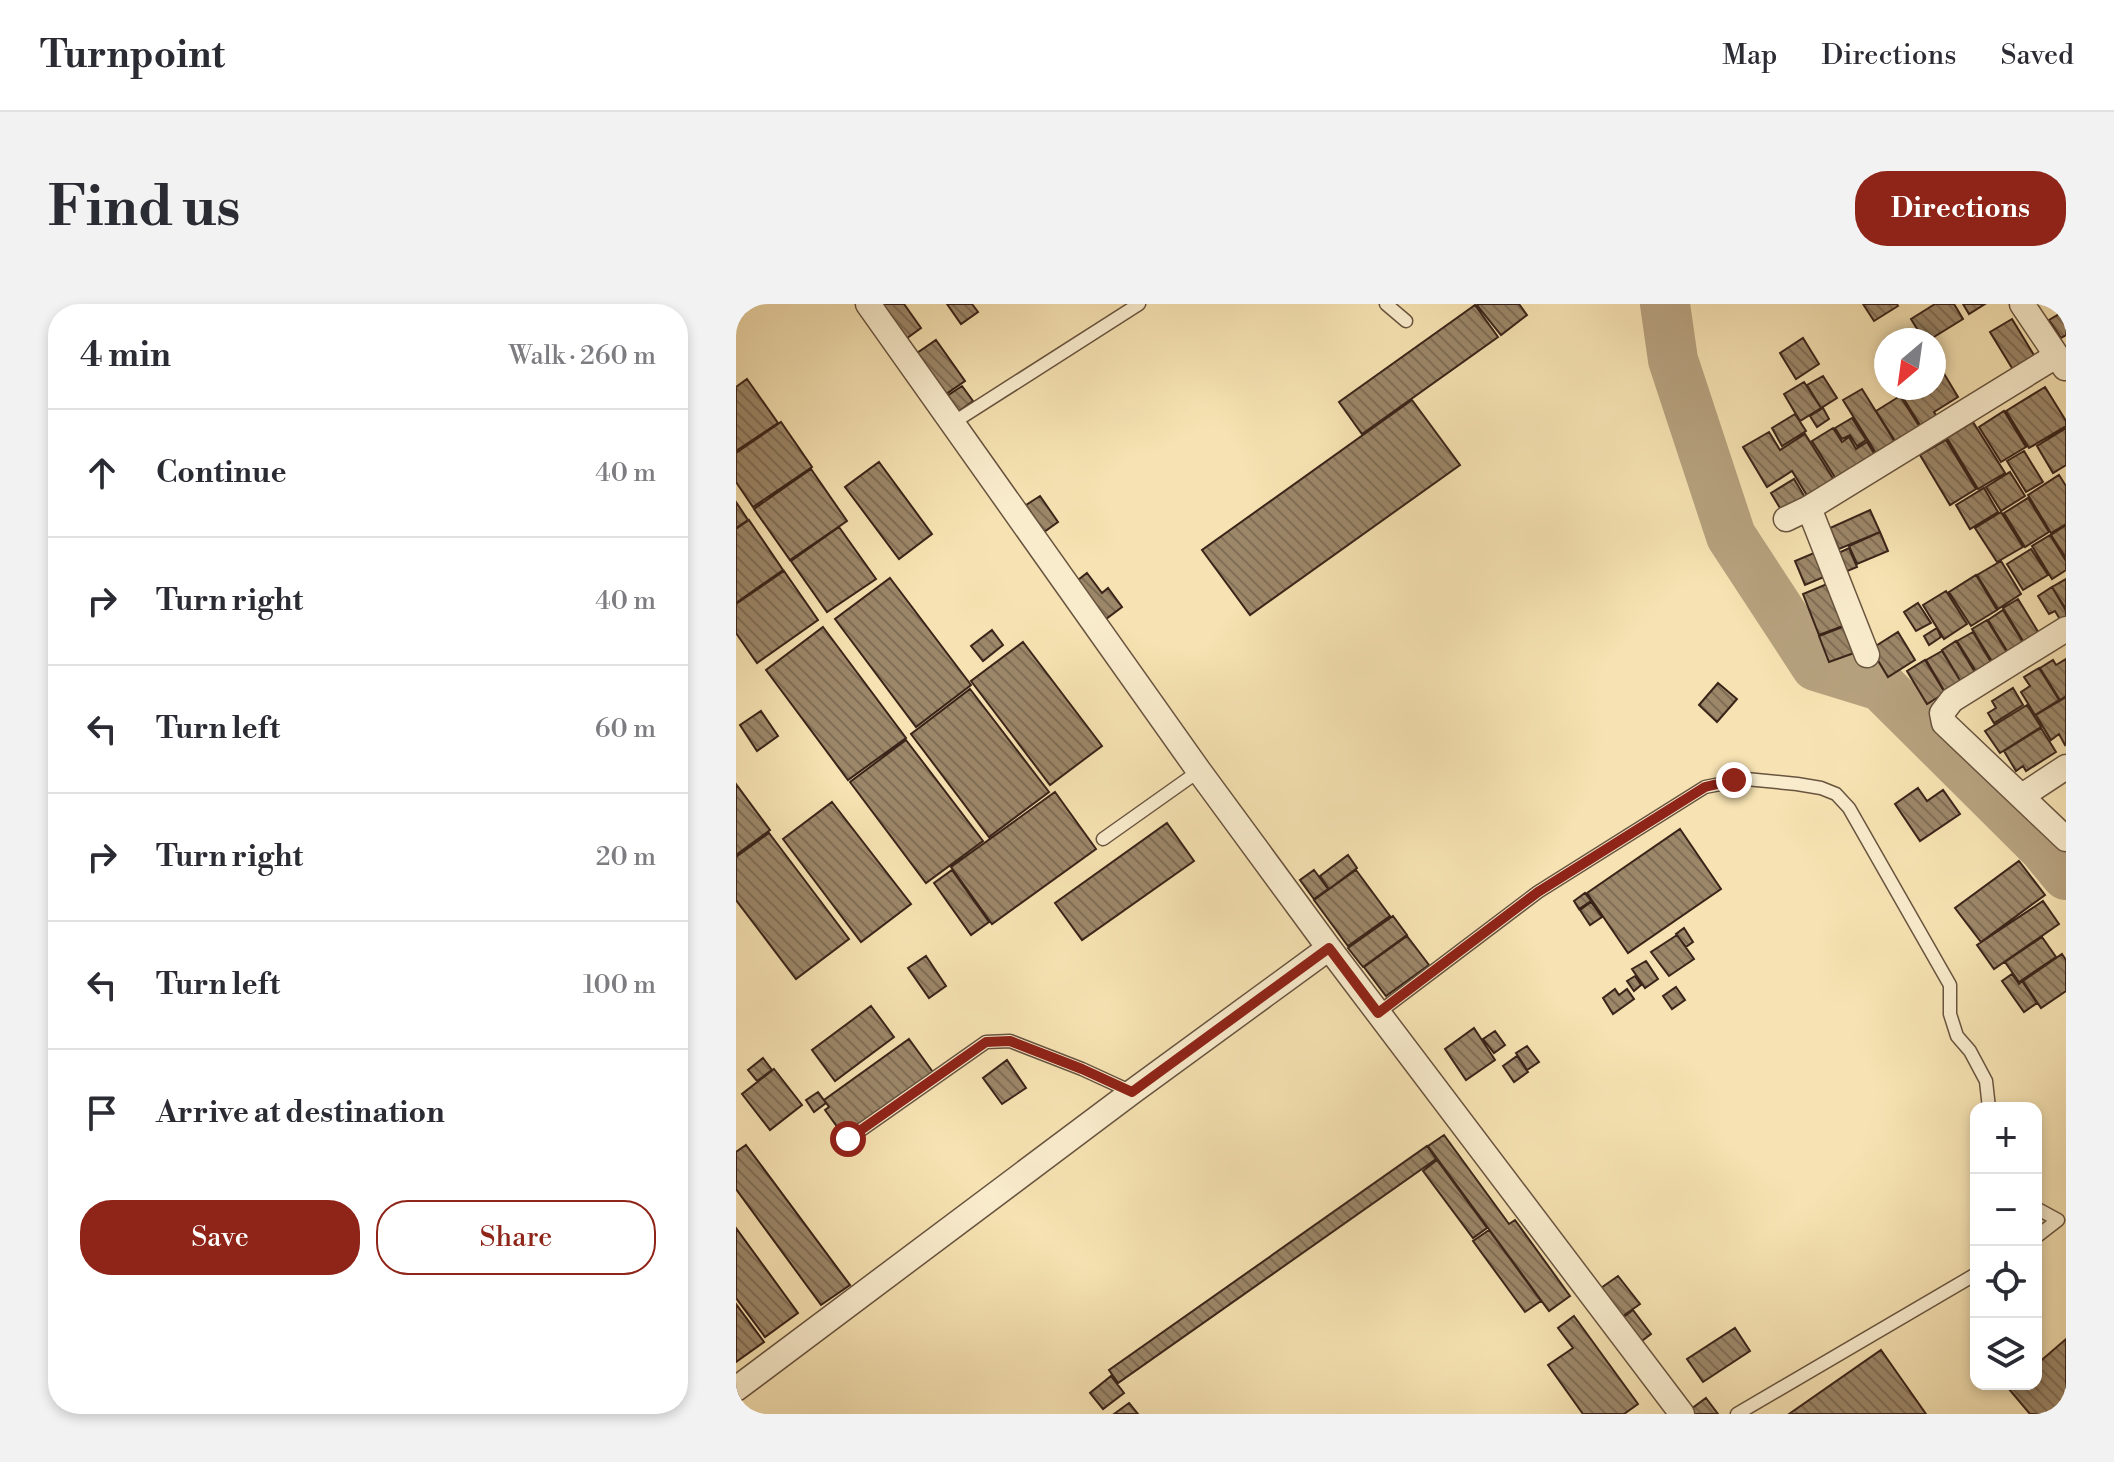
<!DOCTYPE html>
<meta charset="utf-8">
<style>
:root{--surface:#fff;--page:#f2f2f3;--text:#2b2b33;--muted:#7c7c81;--line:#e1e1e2;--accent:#8f2418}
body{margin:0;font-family:"Libre Bodoni",serif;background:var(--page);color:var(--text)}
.controls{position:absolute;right:24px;bottom:24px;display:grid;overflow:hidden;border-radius:16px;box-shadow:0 4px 12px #0003}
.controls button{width:72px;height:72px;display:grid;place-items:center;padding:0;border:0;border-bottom:2px solid var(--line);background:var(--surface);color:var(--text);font:40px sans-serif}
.compass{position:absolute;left:1138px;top:24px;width:72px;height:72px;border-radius:50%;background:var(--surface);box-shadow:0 4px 12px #0003;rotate:209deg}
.stop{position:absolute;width:24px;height:24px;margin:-18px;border:6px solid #8f2418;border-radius:50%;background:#fff}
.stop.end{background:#8f2418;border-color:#fff;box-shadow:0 2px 8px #0008}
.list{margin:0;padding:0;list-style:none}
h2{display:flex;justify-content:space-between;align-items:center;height:104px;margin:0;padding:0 32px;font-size:34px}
h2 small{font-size:26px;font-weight:400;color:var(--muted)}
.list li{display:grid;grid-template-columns:52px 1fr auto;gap:24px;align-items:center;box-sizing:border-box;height:128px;padding:0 32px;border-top:2px solid var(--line)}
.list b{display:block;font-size:30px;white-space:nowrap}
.list em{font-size:26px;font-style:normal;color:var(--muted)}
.actions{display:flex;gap:16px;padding:24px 32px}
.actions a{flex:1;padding:18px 0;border:2px solid var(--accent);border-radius:32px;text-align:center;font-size:28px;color:var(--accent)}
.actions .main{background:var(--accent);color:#fff}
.icon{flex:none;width:44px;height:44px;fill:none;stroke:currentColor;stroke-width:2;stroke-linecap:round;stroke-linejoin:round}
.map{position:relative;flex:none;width:1330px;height:1110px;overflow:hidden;border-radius:32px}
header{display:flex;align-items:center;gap:48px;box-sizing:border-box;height:112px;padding:0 40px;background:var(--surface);border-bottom:2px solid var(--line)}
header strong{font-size:38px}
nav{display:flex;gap:44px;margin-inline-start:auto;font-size:28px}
.intro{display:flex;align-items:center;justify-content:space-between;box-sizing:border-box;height:192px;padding:0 48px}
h1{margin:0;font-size:56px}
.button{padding:20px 36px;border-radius:32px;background:var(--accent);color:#fff;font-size:28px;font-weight:700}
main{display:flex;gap:48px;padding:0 48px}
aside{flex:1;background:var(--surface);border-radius:32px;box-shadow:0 4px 12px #0003}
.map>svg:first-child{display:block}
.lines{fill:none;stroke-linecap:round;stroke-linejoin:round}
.river{stroke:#b6a17e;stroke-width:50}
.building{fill:url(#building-back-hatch);stroke:#3a2419;stroke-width:2}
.service-casing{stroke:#69543f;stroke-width:15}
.minor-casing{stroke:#69543f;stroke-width:27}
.service{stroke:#f9eccd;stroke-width:12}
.minor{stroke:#f9eccd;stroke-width:24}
.route{stroke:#8f2418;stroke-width:10}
</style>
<header>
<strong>Turnpoint</strong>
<nav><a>Map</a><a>Directions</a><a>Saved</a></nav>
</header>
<div class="intro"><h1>Find us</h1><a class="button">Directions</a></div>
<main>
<aside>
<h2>4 min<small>Walk · 260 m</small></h2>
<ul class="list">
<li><svg class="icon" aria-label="ahead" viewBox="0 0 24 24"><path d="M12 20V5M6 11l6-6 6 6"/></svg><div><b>Continue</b></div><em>40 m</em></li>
<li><svg class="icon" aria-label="right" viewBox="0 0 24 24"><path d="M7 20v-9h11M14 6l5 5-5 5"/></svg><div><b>Turn right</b></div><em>40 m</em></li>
<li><svg class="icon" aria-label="left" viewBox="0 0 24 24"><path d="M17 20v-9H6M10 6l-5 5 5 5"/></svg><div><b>Turn left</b></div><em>60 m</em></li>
<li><svg class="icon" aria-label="right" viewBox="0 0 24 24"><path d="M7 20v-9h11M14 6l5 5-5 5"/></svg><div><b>Turn right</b></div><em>20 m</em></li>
<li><svg class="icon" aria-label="left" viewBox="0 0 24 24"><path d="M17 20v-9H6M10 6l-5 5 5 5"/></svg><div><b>Turn left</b></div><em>100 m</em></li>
<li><svg class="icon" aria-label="arrive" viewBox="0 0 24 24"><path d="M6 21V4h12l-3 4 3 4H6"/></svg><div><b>Arrive at destination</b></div></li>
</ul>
<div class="actions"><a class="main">Save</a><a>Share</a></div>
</aside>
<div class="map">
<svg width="1330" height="1110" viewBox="0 0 1330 1110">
<defs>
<pattern id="building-back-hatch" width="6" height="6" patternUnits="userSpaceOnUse" patternTransform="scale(2)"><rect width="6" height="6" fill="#9c8769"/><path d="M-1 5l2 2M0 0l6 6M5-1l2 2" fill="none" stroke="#806e56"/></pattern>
</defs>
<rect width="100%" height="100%" fill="#f6e2b2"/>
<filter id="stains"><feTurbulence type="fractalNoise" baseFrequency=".0025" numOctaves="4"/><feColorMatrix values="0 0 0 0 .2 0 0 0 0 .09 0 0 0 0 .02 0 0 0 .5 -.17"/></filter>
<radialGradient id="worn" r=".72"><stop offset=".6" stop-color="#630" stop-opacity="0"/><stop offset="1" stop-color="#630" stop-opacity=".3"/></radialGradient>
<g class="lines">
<path class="river" d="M 929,0 L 937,56 L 995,232 L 1080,362 L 1145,382 L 1307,543 L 1330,571"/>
</g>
<path class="building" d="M 142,0 L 168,0 L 185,24 L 167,37 Z
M 211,0 L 236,0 L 242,8 L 225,20 Z
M 743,0 L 783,0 L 791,11 L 765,31 L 741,1 Z
M 1127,0 L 1161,0 L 1162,2 L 1138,17 Z
M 1199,0 L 1218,0 L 1227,15 L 1193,36 L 1188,36 L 1175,15 Z
M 1227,0 L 1249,0 L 1233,10 Z
M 739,1 L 762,33 L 626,130 L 603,98 Z
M 1330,6 L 1330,31 L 1325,34 L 1313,16 Z
M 1276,15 L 1301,56 L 1279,69 L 1254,28 Z
M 1067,34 L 1083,60 L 1060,75 L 1044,49 Z
M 200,36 L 229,77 L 210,90 L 181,49 Z
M 1198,53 L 1222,93 L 1198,108 L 1205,119 L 1189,129 L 1166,92 L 1176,87 L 1174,84 L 1198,84 Z
M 1087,72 L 1101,94 L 1085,104 L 1071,81 Z
M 11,75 L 42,119 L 0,147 L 0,83 Z
M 1068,78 L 1085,104 L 1064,117 L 1048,90 Z
M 226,82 L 237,97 L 222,108 L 211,92 Z
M 1309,83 L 1330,117 L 1330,122 L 1293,144 L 1270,107 Z
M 1126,85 L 1162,143 L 1143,154 L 1107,96 Z
M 1164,92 L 1187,128 L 1163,143 L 1140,107 Z
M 676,96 L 724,161 L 514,311 L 466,246 Z
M 1087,104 L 1093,115 L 1081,123 L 1074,112 Z
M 1268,107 L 1290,143 L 1265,158 L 1243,123 Z
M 1059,110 L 1070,127 L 1046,142 L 1036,124 Z
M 1116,114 L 1130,136 L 1121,142 L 1114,131 L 1106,135 L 1099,124 Z
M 45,118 L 76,163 L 17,203 L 0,178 L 0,149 Z
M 1237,118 L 1269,169 L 1242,185 L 1211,134 Z
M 1097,124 L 1106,138 L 1113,133 L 1120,145 L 1131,138 L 1139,151 L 1100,175 L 1076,137 Z
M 1330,124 L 1330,161 L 1317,169 L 1301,142 Z
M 1033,128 L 1044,146 L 1069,130 L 1098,176 L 1072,193 L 1056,167 L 1031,183 L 1007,143 Z
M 1210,136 L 1240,185 L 1214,201 L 1184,151 Z
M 1288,147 L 1307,178 L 1290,188 L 1271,157 Z
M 143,158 L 196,230 L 163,255 L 109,183 Z
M 75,165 L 111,217 L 54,256 L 18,205 Z
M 1274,168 L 1289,192 L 1265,207 L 1250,183 Z
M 1323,171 L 1330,182 L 1330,220 L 1315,229 L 1292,191 Z
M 1058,175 L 1070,195 L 1047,209 L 1035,189 Z
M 1248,184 L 1262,208 L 1234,225 L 1220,201 Z
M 304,192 L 322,218 L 308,228 L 290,201 Z
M 1292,194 L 1313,228 L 1289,243 L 1268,209 Z
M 0,198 L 12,216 L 0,224 Z
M 1134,206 L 1144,228 L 1103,245 L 1094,224 Z
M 1265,208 L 1287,243 L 1261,258 L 1239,224 Z
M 13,216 L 47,266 L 0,299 L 0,225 Z
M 1330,221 L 1330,254 L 1315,231 Z
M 103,223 L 140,275 L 91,308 L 55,257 Z
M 1144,228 L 1152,247 L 1121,260 L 1113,242 Z
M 1314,231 L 1330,257 L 1330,266 L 1316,275 L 1296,242 Z
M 1113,244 L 1121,263 L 1104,270 L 1096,252 Z
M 1295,245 L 1312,271 L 1287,286 L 1271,260 Z
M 1085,246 L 1095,270 L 1069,281 L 1059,257 Z
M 1265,257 L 1285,290 L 1262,305 L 1241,271 Z
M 48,267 L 82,316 L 21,359 L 0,329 L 0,300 Z
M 351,269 L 366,289 L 372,284 L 386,303 L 370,315 L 342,276 Z
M 1240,271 L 1261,306 L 1235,322 L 1213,288 Z
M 154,274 L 235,381 L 180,423 L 99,315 Z
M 1330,275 L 1330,305 L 1316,283 Z
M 1098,277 L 1115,319 L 1083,331 L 1067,290 Z
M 1316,283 L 1330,307 L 1330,313 L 1325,317 L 1319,307 L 1313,310 L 1302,292 Z
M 1210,287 L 1231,320 L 1208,335 L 1187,301 Z
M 1282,295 L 1304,331 L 1289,340 L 1267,304 Z
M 1182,299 L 1195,319 L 1180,327 L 1168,308 Z
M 1267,306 L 1288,340 L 1273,350 L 1252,316 Z
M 1251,316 L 1272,350 L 1257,359 L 1236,325 Z
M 1114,320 L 1118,349 L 1093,358 L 1083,332 Z
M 87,323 L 170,434 L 112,476 L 30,366 Z
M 1201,324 L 1205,333 L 1193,341 L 1188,332 Z
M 256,326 L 267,341 L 247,357 L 235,342 Z
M 1162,328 L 1179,356 L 1152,373 L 1135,345 Z
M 1237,328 L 1256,360 L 1241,369 L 1221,337 Z
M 1220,337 L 1240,370 L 1225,378 L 1206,346 Z
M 287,338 L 366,442 L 314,481 L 235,377 Z
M 1206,347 L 1225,378 L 1209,388 L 1190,356 Z
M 1330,355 L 1330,392 L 1324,396 L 1304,364 L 1317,356 L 1320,361 Z
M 1189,356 L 1209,389 L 1191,400 L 1171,367 Z
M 1303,364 L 1323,396 L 1299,411 L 1285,388 L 1294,382 L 1288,373 Z
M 982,379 L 1001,395 L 981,418 L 963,401 Z
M 1277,384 L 1287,401 L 1258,419 L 1252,409 L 1260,404 L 1256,397 Z
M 234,385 L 313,488 L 253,533 L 175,430 Z
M 1330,393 L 1330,440 L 1329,441 L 1323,430 L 1315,436 L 1300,411 Z
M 1291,401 L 1305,423 L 1264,449 L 1249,427 Z
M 25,407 L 42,432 L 21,447 L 4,421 Z
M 1305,424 L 1320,448 L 1290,467 L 1287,462 L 1280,467 L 1268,447 Z
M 170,436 L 247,537 L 190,579 L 114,478 Z
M 0,480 L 34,526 L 0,551 Z
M 1182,484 L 1191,497 L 1207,486 L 1224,510 L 1184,537 L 1159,500 Z
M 319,488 L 360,545 L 256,620 L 215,563 Z
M 96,498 L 175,600 L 125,638 L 47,535 Z
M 431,519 L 458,557 L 346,636 L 319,599 Z
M 944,525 L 985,585 L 892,649 L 851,589 Z
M 33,529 L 113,635 L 60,675 L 0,596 L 0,553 Z
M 612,551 L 621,564 L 593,585 L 584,572 Z
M 1283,557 L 1309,591 L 1245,638 L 1219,604 Z
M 216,566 L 253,618 L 235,631 L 198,579 Z
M 578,566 L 592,585 L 578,595 L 564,576 Z
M 620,566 L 654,612 L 612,642 L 578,596 Z
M 849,589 L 855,597 L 843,605 L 838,597 Z
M 1307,597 L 1323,620 L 1258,665 L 1241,641 Z
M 855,598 L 866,613 L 854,621 L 844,606 Z
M 657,612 L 671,631 L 627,663 L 612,644 Z
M 948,624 L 957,638 L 950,643 L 940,630 Z
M 941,631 L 958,655 L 933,672 L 915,648 Z
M 671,632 L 693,661 L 650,692 L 628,663 Z
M 1306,633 L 1320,653 L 1283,678 L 1269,658 Z
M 1326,650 L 1330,656 L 1330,687 L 1305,704 L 1287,677 Z
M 190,652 L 210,682 L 193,694 L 172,664 Z
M 910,657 L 922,675 L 909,684 L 896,665 Z
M 1276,670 L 1283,680 L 1286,677 L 1301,699 L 1288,708 L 1266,677 Z
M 899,672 L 905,681 L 898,687 L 891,677 Z
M 940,683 L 949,696 L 936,705 L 927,692 Z
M 879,685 L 883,691 L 891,685 L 898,695 L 877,710 L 867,694 Z
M 135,702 L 158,733 L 99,777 L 76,746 Z
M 738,724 L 759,756 L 730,776 L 709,745 Z
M 759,727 L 769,741 L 758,749 L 747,735 Z
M 173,735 L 199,771 L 110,835 L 89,806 L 93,803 L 88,796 Z
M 791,742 L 803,758 L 791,766 L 780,749 Z
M 781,752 L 792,768 L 778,778 L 767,762 Z
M 27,754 L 36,766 L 21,777 L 12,766 Z
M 271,756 L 290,784 L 266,800 L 247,774 Z
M 38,765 L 66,801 L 34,826 L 6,790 Z
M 82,788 L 90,799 L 78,808 L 70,796 Z
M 708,831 L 773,920 L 779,916 L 834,992 L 813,1007 L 692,842 Z
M 10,841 L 114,981 L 85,1001 L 0,885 L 0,848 Z
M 691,842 L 700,855 L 382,1079 L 373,1066 Z
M 701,856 L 751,924 L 737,934 L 687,867 Z
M 0,924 L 62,1009 L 29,1033 L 0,994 Z
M 753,926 L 805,997 L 789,1008 L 737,937 Z
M 882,972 L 904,1000 L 887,1012 L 865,984 Z
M 0,1000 L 28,1038 L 0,1058 Z
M 897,1006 L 915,1030 L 899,1042 L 881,1018 Z
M 838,1012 L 902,1100 L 888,1110 L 847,1110 L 812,1061 L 837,1044 L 822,1024 Z
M 999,1024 L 1014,1047 L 967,1078 L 951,1055 Z
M 1330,1035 L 1330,1110 L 1294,1110 L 1272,1084 L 1277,1080 L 1300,1080 L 1300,1061 Z
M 1145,1046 L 1190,1110 L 1053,1110 Z
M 375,1072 L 388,1089 L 367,1105 L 354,1089 Z
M 970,1094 L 982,1110 L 958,1110 L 955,1105 Z
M 393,1099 L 402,1110 L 378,1110 Z"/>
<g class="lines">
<g class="service-casing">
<path id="service" d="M 650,0 L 670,17
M 215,120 L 403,0
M 367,535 L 463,467
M 642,709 L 802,588 L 969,483 L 1010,475 L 1061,480 L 1085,484 L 1100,490 L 1113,504 L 1214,681 L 1214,710 L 1221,732 L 1234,747 L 1250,777 L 1253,804
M 112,835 L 250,738 L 274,737 L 346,765 L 396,788
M 1300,904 L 1322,916 L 1300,933
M 1001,1110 L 1240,970"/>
</g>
<g class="minor-casing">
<path id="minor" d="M 132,0 L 463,467 L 593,644 L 946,1110
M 1286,0 L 1329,64
M 1073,204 L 1131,351
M 1050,215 L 1073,204 L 1320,52
M 1330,325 L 1216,396 L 1206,409 L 1208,419 L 1330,535
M 1286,492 L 1330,463
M 0,1085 L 396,788 L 593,644"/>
</g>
<use href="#service" class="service"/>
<use href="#minor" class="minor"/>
</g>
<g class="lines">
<path class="route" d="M 112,835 L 250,738 L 274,737 L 346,765 L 396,788 L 593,644 L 642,709 L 802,588 L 969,483 L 998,476"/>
</g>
<rect width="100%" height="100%" filter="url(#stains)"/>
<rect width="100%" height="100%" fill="url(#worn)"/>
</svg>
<div class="controls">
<button>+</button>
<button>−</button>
<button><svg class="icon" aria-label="locate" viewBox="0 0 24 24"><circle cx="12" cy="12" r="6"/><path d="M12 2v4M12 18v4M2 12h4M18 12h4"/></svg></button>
<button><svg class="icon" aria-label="layers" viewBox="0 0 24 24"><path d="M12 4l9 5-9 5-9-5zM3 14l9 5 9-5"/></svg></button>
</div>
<svg class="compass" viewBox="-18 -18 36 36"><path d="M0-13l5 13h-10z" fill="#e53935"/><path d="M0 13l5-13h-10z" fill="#7c7c81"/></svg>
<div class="stop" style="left:112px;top:835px"></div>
<div class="stop end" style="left:998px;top:476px"></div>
</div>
</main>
